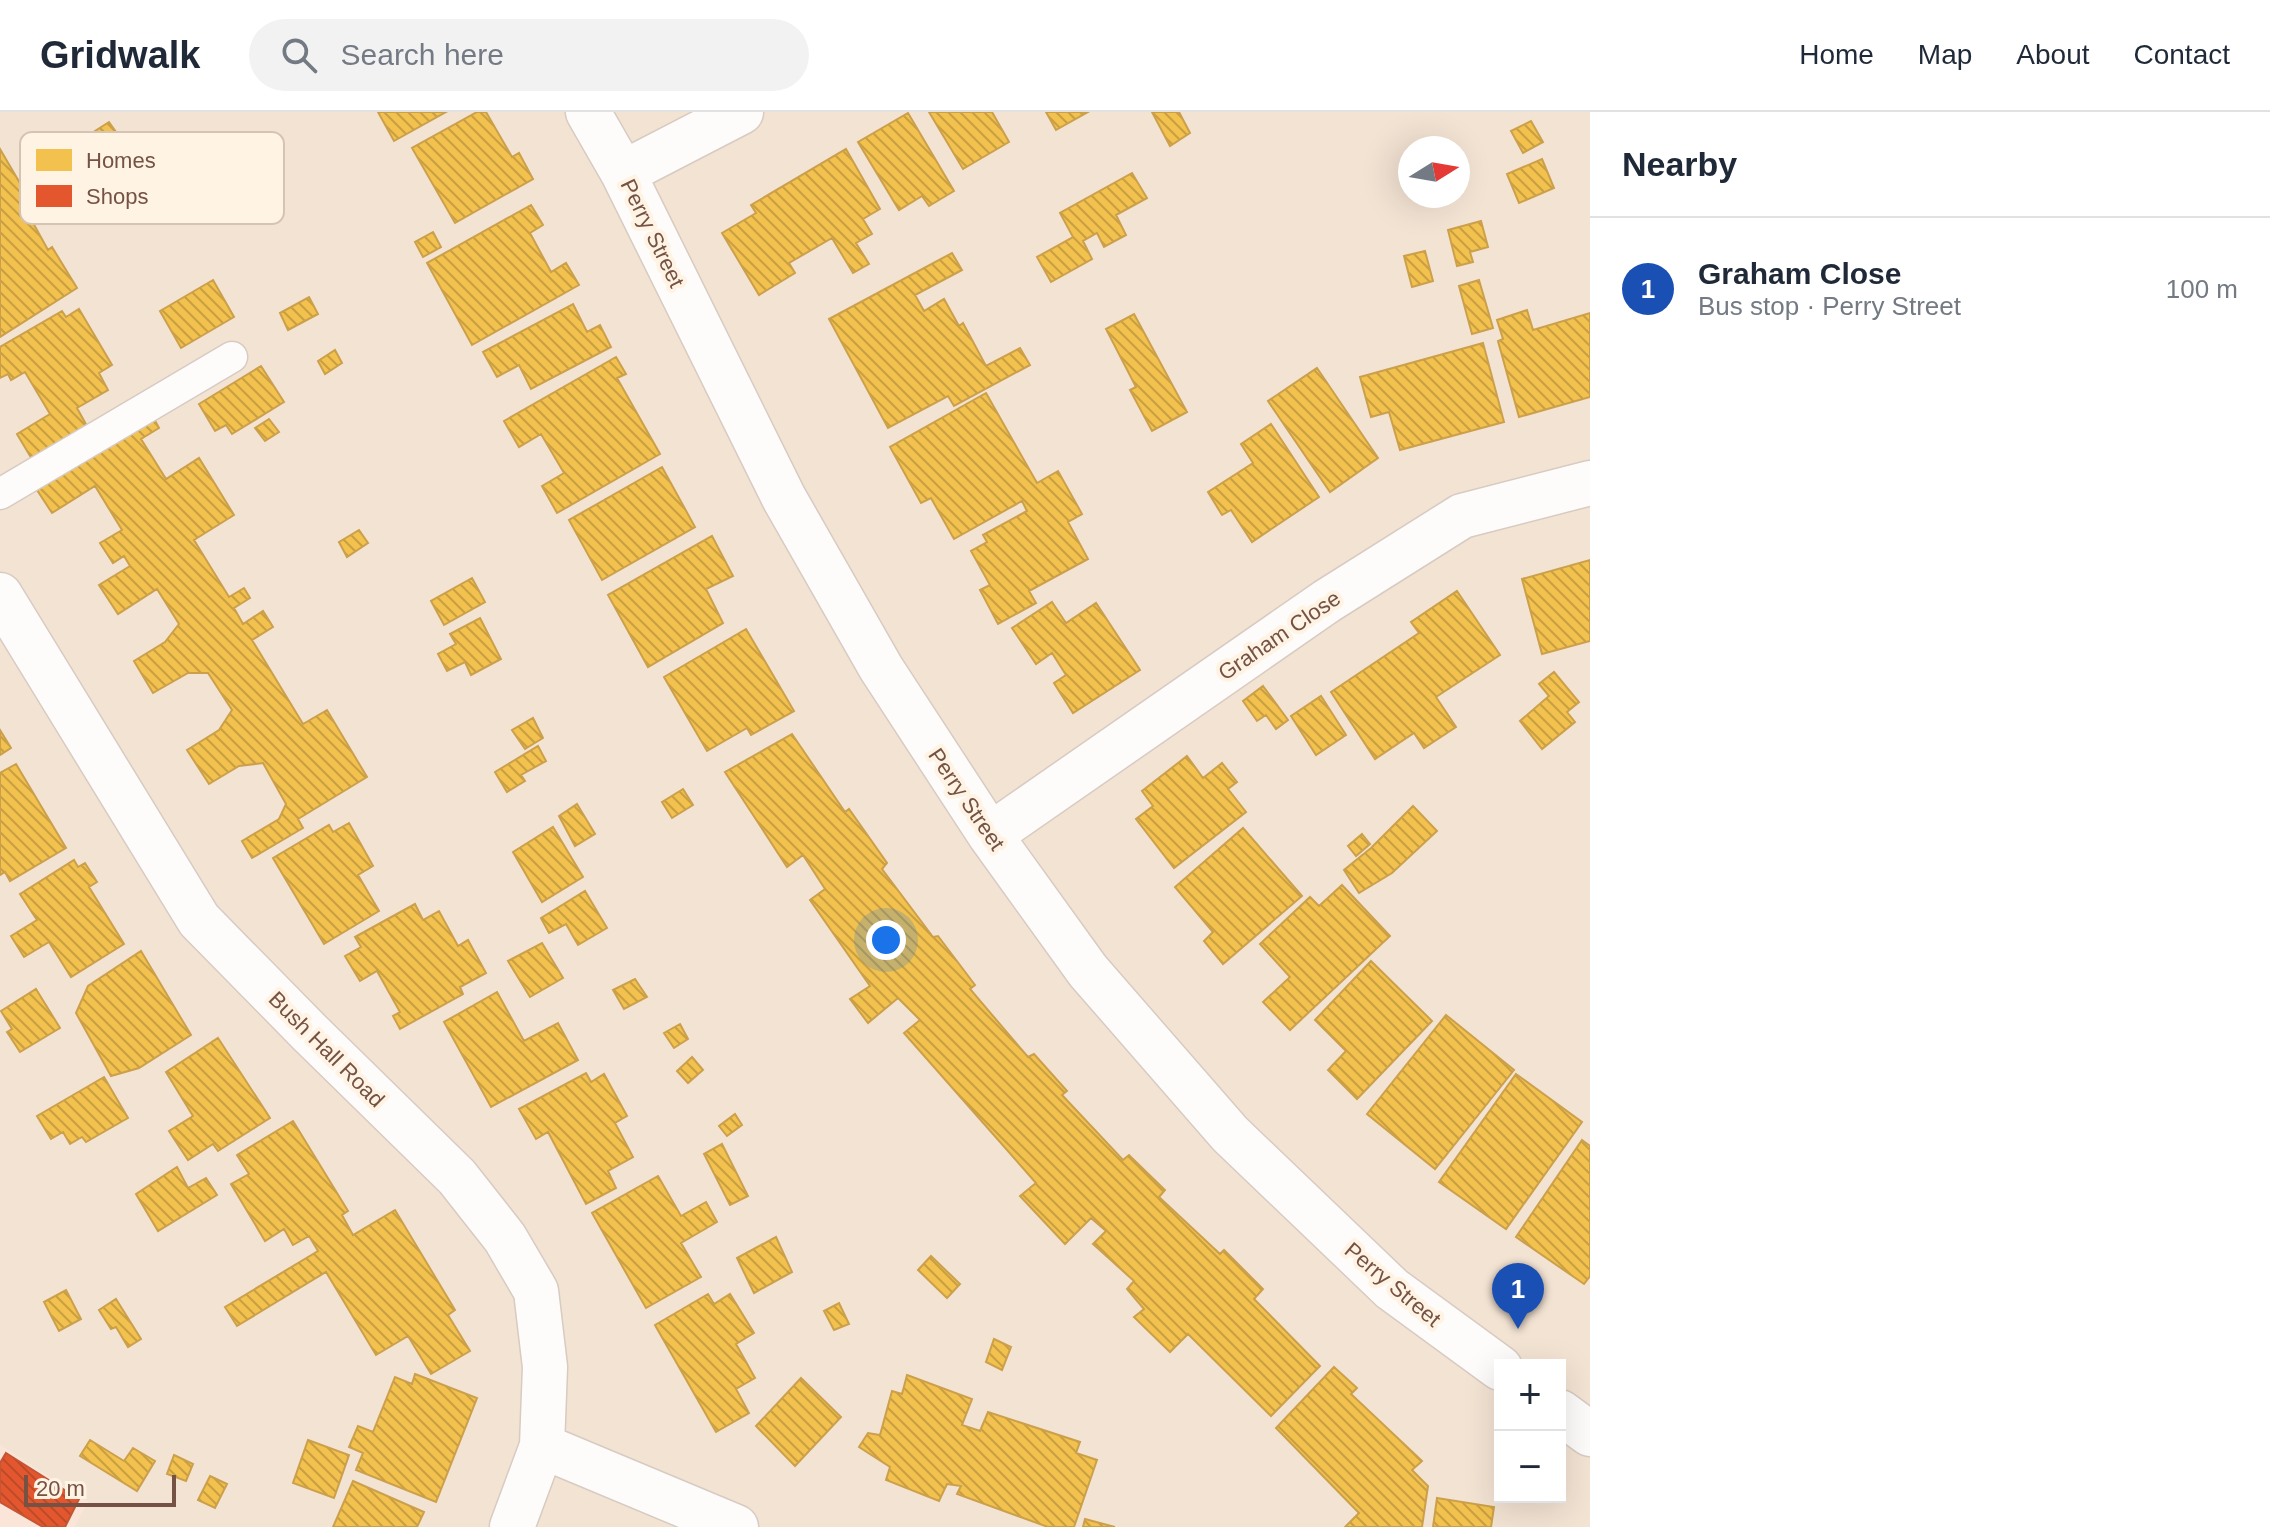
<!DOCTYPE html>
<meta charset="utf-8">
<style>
:root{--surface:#fff;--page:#f2f2f3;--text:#1f2937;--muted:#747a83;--line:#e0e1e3;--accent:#a2897c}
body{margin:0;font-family:Arial,sans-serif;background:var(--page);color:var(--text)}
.controls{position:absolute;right:24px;bottom:24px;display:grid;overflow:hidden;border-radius:0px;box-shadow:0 8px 32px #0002}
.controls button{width:72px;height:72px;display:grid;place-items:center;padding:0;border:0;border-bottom:2px solid var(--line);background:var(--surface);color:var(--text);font:40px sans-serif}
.compass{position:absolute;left:1398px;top:24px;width:72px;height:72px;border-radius:50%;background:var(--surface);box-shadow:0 8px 32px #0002;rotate:79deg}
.scale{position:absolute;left:24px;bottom:20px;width:152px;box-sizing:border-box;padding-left:8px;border:4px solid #755244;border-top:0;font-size:22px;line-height:28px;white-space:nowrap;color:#755244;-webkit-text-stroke:6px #fff3e4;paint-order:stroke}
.you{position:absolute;left:886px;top:828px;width:28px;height:28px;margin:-20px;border:6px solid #fff;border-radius:50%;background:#1a73e8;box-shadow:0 0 0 12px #1a73e833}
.badge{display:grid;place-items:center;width:52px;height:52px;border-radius:50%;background:var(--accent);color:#fff;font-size:26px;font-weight:700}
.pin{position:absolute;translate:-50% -66px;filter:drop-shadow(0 2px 4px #0008)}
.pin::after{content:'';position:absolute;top:42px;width:28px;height:24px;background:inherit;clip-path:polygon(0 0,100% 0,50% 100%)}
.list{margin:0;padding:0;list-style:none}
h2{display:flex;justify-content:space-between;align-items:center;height:104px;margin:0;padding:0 32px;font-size:34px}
h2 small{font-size:26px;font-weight:400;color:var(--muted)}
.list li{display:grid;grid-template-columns:52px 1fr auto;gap:24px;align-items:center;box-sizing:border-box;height:144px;padding:0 32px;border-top:2px solid var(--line)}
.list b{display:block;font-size:30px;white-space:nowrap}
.list p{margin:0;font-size:26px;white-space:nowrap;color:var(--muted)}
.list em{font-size:26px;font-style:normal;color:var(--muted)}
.icon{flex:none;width:44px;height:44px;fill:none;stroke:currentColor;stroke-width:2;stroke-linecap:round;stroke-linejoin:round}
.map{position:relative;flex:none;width:1590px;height:1415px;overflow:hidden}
header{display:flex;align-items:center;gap:48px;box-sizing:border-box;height:112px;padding:0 40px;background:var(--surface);border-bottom:2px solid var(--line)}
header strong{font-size:38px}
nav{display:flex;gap:44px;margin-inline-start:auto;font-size:28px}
.search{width:560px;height:72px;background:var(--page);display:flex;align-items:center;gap:20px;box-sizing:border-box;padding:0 28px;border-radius:44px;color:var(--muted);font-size:30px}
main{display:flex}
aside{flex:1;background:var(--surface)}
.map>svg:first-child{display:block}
.residential{fill:#f3e3d3;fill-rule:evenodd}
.commercial{fill:#fbe4d8}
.homes{fill:url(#homes-back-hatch);stroke:#cca04b;stroke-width:2}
.shops{fill:url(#shops-back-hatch);stroke:#c35635;stroke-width:2}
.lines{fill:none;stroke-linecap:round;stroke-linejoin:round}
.lane-casing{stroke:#d7cbc2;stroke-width:33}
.street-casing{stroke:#d7cbc2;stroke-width:47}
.lane{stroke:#fefcfb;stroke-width:30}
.street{stroke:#fefcfb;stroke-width:44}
.labels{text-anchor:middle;stroke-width:8;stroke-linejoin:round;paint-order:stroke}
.street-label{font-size:22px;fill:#755244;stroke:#fff3e4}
.key{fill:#fff3e4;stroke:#d6c3b4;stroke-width:2}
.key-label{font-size:22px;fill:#755244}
</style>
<header>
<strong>Gridwalk</strong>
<div class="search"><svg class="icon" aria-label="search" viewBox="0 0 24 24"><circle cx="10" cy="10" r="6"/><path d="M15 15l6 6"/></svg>Search here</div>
<nav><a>Home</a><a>Map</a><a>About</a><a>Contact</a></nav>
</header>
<main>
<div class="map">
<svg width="1590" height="1415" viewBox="0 0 1590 1415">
<defs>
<pattern id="homes-back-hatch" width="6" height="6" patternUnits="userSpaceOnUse" patternTransform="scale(2)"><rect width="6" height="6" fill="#f2c14e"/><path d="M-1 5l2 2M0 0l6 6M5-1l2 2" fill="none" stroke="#c99f42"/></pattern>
<pattern id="shops-back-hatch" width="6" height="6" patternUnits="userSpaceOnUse" patternTransform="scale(2)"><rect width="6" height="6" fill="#e4572e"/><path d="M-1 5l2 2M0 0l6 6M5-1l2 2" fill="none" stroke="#bd4b29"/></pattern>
</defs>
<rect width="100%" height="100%" fill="#f6eee4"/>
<path class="residential" d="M 0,0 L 1590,0 L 1590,1415 L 74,1415 L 88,1390 L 0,1333 ZM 1410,36 L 1458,36 L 1458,84 L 1410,84 ZM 1500,1253 L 1560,1253 L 1560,1385 L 1500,1385 Z"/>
<path class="commercial" d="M 0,1333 L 88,1390 L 74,1415 L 0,1415 Z"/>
<path class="homes" d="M 378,0 L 446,0 L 394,29 Z
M 477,0 L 486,0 L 512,45 L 519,41 L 533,67 L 455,111 L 412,36 Z
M 929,0 L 992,0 L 1009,30 L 963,57 Z
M 1046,0 L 1088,0 L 1056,18 Z
M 1152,0 L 1179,0 L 1190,21 L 1170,34 Z
M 908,1 L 954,79 L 929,94 L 922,84 L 899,98 L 858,30 Z
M 1531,9 L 1543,30 L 1523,41 L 1511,19 Z
M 109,10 L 135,47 L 119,58 L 95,19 Z
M 0,37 L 28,85 L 21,89 L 48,138 L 52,135 L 77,176 L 0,225 Z
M 846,37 L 880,97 L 863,107 L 872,122 L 856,131 L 869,152 L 853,161 L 832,126 L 789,151 L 795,161 L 759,183 L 722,121 L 756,101 L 751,93 Z
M 1542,47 L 1554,76 L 1519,91 L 1507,62 Z
M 1132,61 L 1147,86 L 1116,103 L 1126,123 L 1104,135 L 1097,121 L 1083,129 L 1092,147 L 1051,170 L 1037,145 L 1073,125 L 1060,101 Z
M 531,93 L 543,113 L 530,121 L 551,160 L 566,151 L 579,173 L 472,233 L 427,151 Z
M 1481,109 L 1488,135 L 1470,140 L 1473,150 L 1457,154 L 1448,118 Z
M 433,120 L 441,135 L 423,145 L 415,130 Z
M 1425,139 L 1433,169 L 1412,175 L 1404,144 Z
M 952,141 L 962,158 L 915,183 L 924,199 L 944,187 L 959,214 L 963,211 L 986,254 L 1020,236 L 1030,253 L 954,294 L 948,284 L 888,316 L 829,207 Z
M 213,168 L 234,205 L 181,236 L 160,199 Z
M 1479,168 L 1493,216 L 1472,222 L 1459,174 Z
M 309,185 L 318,202 L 288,218 L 280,201 Z
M 573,192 L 587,220 L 600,213 L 611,235 L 531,277 L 519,253 L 497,265 L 483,240 Z
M 79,197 L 112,253 L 99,261 L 108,278 L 77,296 L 88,316 L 33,349 L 17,322 L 50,302 L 25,260 L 11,268 L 8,262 L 0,266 L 0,235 L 62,199 L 66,205 Z
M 1527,198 L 1533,218 L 1590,201 L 1590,285 L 1519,305 L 1498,229 L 1503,227 L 1497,208 Z
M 1134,202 L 1187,300 L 1152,319 L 1130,278 L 1136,275 L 1106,217 Z
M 1483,231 L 1504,310 L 1400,338 L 1389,300 L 1371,305 L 1360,265 Z
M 335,238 L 342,251 L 325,262 L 318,249 Z
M 616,245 L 626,262 L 617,266 L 660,342 L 557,401 L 542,374 L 564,361 L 541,322 L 519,335 L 504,309 Z
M 261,254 L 284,290 L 232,322 L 226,313 L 215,319 L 199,292 Z
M 1317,256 L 1378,346 L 1330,380 L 1268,289 Z
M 986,281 L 1037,371 L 1058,359 L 1082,402 L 1068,410 L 1088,447 L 1029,479 L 1036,491 L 998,512 L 980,478 L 990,473 L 971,439 L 987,430 L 983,423 L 1027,399 L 1022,389 L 954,427 L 931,386 L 921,391 L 890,335 Z
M 153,305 L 159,316 L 141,327 L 166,367 L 199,346 L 234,403 L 194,428 L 229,485 L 244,476 L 250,486 L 234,496 L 243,512 L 263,499 L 273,515 L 252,528 L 303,612 L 327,598 L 367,665 L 298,707 L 303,716 L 252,746 L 242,729 L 279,707 L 286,692 L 263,651 L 239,654 L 209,672 L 187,638 L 219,618 L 232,598 L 208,561 L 188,561 L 153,581 L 134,549 L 165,530 L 179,512 L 157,477 L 118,502 L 99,473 L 130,454 L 124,444 L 113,451 L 100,431 L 122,418 L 95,374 L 52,401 L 37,378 Z
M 269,307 L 279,320 L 265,329 L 255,316 Z
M 1271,312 L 1319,385 L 1252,430 L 1231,398 L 1222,403 L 1208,380 L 1253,351 L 1241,332 Z
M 662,355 L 695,415 L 602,468 L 569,408 Z
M 359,418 L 368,431 L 347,445 L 339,430 Z
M 712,424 L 733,464 L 706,477 L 723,511 L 648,555 L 608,483 Z
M 1590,448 L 1590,529 L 1542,542 L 1522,467 Z
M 472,466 L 485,490 L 444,513 L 431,489 Z
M 1457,479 L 1500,543 L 1436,585 L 1456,615 L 1424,636 L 1414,621 L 1375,647 L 1331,580 L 1419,521 L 1411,510 Z
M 1052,490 L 1066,511 L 1096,491 L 1140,558 L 1073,601 L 1054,571 L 1066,563 L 1052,541 L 1036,552 L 1012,516 Z
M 480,506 L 501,547 L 471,563 L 465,550 L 447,559 L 438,542 L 456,532 L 450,522 Z
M 746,517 L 794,599 L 751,623 L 747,616 L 707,639 L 664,565 Z
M 1554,560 L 1579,590 L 1567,600 L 1575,610 L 1542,637 L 1520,609 L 1549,584 L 1539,572 Z
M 1263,574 L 1288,608 L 1276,617 L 1266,603 L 1257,609 L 1243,589 Z
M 1321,584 L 1346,623 L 1316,643 L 1291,604 Z
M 533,606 L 543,626 L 525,637 L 512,618 Z
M 0,618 L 11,636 L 0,643 Z
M 792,622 L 845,700 L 849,697 L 887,751 L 882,757 L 933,825 L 938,824 L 975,873 L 970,877 L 1028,945 L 1034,942 L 1067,979 L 1062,983 L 1123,1048 L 1129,1043 L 1165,1078 L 1159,1085 L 1220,1142 L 1224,1138 L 1263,1177 L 1254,1187 L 1320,1254 L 1271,1304 L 1188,1222 L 1170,1240 L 1134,1205 L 1144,1197 L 1127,1177 L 1134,1169 L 1093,1132 L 1106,1119 L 1091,1106 L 1065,1132 L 1020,1084 L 1036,1071 L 904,921 L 920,908 L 898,886 L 868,911 L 850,887 L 870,874 L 810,788 L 825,777 L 803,743 L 787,755 L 725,660 Z
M 538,634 L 546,649 L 521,663 L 525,669 L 507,680 L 495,660 Z
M 1187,644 L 1203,666 L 1222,651 L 1237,670 L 1228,677 L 1246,700 L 1174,756 L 1136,707 L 1153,694 L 1142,679 Z
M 16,652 L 66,736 L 10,769 L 5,760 L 0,763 L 0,661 Z
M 683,677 L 693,693 L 672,706 L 662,690 Z
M 577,692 L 595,722 L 575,734 L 559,704 Z
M 1413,694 L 1437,719 L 1392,761 L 1359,781 L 1344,758 L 1371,736 Z
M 349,711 L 373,754 L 358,763 L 379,799 L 324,832 L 273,746 L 329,713 L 333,720 Z
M 553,715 L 583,765 L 542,790 L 513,740 Z
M 1243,716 L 1302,784 L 1223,852 L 1204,829 L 1213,820 L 1175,775 Z
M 1362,722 L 1370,732 L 1356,744 L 1348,734 Z
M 74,748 L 78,755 L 85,751 L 97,770 L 89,775 L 124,832 L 71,865 L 49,830 L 24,845 L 11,824 L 37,808 L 20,782 Z
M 1342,773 L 1390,824 L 1290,918 L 1263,890 L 1290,865 L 1260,832 L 1310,785 L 1319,794 Z
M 585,779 L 607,816 L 578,833 L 566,812 L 549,821 L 541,806 Z
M 415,792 L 423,808 L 439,799 L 458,834 L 468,828 L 486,861 L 460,875 L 463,882 L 400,917 L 393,904 L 400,900 L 377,859 L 360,869 L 345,844 L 361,835 L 355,825 Z
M 542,831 L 563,866 L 530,885 L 508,849 Z
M 141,839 L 191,923 L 139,956 L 111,964 L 76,901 L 88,874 Z
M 1371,849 L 1432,909 L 1357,987 L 1328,958 L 1346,939 L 1315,908 Z
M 635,867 L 647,885 L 624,897 L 613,878 Z
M 36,877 L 60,916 L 20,940 L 7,920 L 12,917 L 1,899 Z
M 497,880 L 524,929 L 558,911 L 578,948 L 491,995 L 444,910 Z
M 1446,903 L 1514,958 L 1435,1057 L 1367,1002 Z
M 680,912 L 688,927 L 674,936 L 664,921 Z
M 218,926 L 270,1006 L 218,1039 L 213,1032 L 188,1048 L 169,1019 L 193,1004 L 166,960 Z
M 692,945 L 703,958 L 688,971 L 677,959 Z
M 586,961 L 591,970 L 604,962 L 627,1004 L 615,1011 L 633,1045 L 608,1059 L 616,1076 L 586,1092 L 548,1020 L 536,1027 L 519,997 Z
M 1516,962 L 1582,1010 L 1506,1117 L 1439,1070 Z
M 104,965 L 128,1006 L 86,1030 L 82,1025 L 70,1032 L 63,1020 L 51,1027 L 37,1004 Z
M 735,1002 L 742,1013 L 727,1024 L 719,1014 Z
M 293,1009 L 348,1099 L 342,1103 L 353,1123 L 395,1098 L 455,1198 L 448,1203 L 470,1239 L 431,1262 L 408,1224 L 376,1243 L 326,1160 L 237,1214 L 225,1195 L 318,1139 L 309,1124 L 293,1133 L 284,1117 L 265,1129 L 231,1072 L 249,1062 L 237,1043 Z
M 1582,1028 L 1590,1034 L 1590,1164 L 1584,1172 L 1516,1125 Z
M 722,1032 L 748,1084 L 730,1093 L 704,1042 Z
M 177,1055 L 188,1076 L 206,1066 L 217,1083 L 158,1119 L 136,1082 Z
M 658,1064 L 681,1104 L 706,1090 L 717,1110 L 681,1131 L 701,1165 L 646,1196 L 592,1101 Z
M 776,1125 L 792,1160 L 754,1181 L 737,1146 Z
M 931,1144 L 960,1172 L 947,1186 L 918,1158 Z
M 66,1178 L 81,1207 L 59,1219 L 44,1190 Z
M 708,1182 L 714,1192 L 730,1182 L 754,1221 L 736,1232 L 755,1266 L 736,1277 L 749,1301 L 716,1320 L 655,1213 Z
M 116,1187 L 141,1227 L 128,1235 L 116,1215 L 111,1217 L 99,1198 Z
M 839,1191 L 849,1212 L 834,1218 L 824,1199 Z
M 994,1227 L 1011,1235 L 1002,1258 L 986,1250 Z
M 1334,1255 L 1357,1276 L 1351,1282 L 1422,1349 L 1412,1358 L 1428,1374 L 1422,1415 L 1345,1415 L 1359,1401 L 1276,1316 Z
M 415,1262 L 477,1286 L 436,1390 L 356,1358 L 363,1341 L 349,1335 L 358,1314 L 373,1320 L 395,1265 L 412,1272 Z
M 907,1263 L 972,1287 L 962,1313 L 980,1319 L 988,1300 L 1080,1330 L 1076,1341 L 1097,1348 L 1074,1415 L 1048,1415 L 957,1382 L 961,1374 L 947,1372 L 939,1389 L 886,1368 L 890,1355 L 859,1335 L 868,1321 L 880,1323 L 892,1279 L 902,1282 Z
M 801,1266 L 841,1305 L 795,1354 L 756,1314 Z
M 90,1328 L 124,1349 L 133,1336 L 155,1349 L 137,1379 L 80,1344 Z
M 308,1328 L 349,1343 L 334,1386 L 293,1371 Z
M 174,1343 L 193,1352 L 186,1369 L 167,1362 Z
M 210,1364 L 227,1372 L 215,1396 L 198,1388 Z
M 353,1369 L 424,1400 L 417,1415 L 333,1415 Z
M 1437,1386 L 1494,1395 L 1491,1415 L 1433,1415 Z
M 1085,1407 L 1115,1415 L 1083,1415 Z"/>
<path class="shops" d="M 6,1341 L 79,1387 L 65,1415 L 43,1415 L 0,1390 L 0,1351 Z"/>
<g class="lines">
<g class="lane-casing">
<path id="lane" d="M 0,382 L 232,245"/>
</g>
<g class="street-casing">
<path id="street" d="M 588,0 L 623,61 L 784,386 L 881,556 L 990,723 L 1088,859 L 1230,1022 L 1392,1177 L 1500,1256
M 623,61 L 741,0
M 0,483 L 199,808 L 309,920 L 457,1065 L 505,1126 L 536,1179 L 545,1255 L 542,1334 L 512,1415
M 990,723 L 1327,489 L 1462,404 L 1590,371
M 1560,1300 L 1590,1322
M 542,1334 L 736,1415"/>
</g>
<use href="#lane" class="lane"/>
<use href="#street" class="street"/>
</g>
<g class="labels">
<g class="street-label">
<text transform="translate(653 121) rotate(64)" y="8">Perry Street</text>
<text transform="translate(1279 523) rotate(-34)" y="8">Graham Close</text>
<text transform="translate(967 687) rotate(56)" y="8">Perry Street</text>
<text transform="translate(327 937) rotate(45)" y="8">Bush Hall Road</text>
<text transform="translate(1393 1172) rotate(40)" y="8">Perry Street</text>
</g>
</g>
<rect x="20" y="20" width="264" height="92" rx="12" class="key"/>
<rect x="36" y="37" width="36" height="22" fill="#f2c14e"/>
<rect x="36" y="73" width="36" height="22" fill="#e4572e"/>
<g class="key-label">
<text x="86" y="56">Homes</text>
<text x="86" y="92">Shops</text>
</g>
</svg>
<div class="controls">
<button>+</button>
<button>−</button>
</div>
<svg class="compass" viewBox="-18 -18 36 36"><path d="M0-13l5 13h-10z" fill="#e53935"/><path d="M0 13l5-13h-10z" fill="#747a83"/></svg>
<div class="scale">20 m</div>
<div class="you"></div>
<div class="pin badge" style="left:1518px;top:1217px;background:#1a4fb4">1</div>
</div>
<aside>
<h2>Nearby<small></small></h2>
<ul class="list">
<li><span class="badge" style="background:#1a4fb4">1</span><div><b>Graham Close</b><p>Bus stop · Perry Street</p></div><em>100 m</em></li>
</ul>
</aside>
</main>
